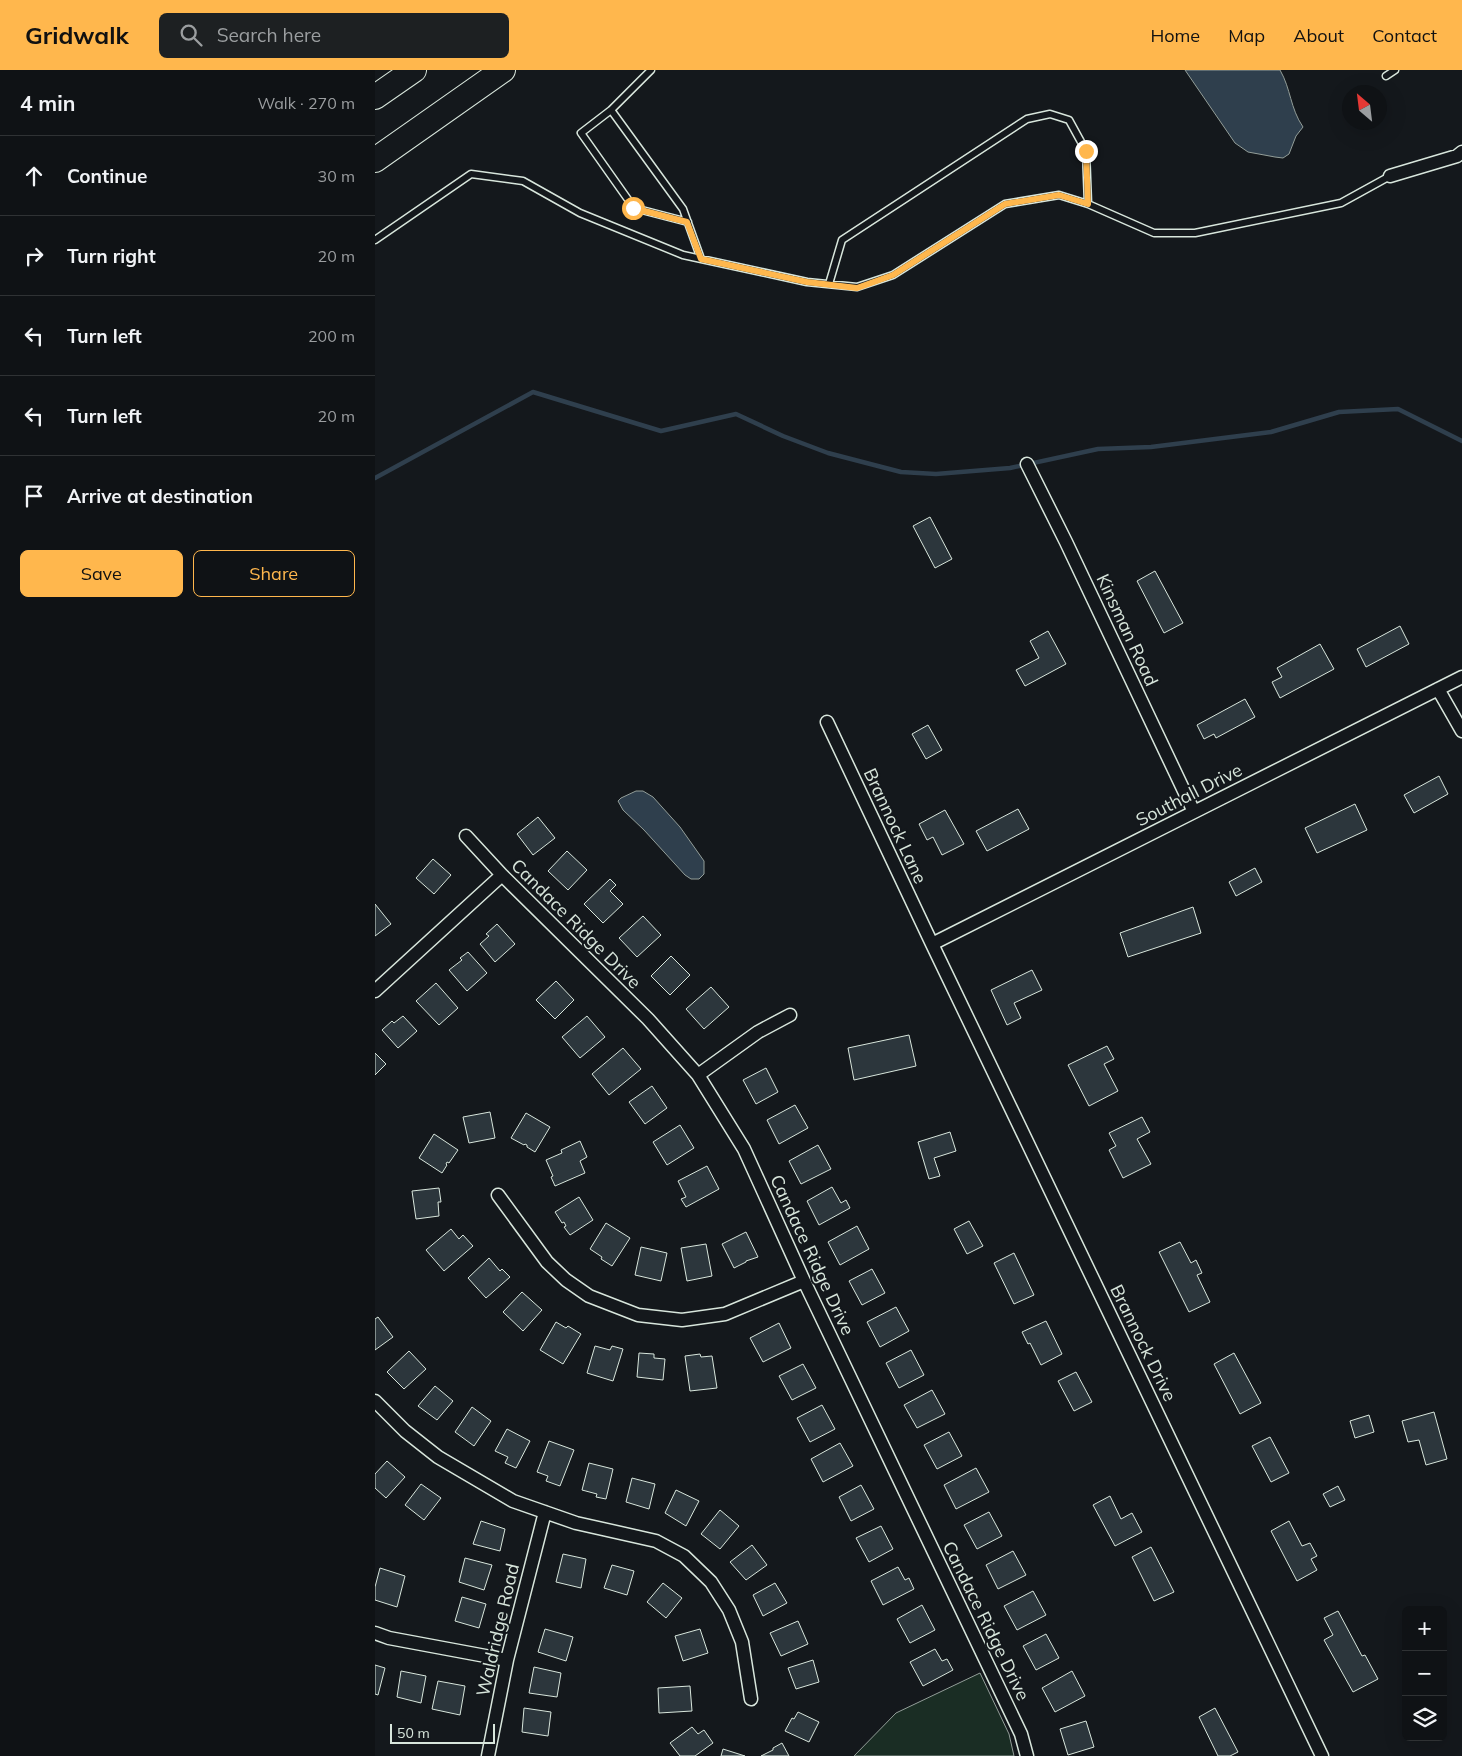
<!DOCTYPE html>
<meta charset="utf-8">
<style>
:root{--surface:#0f1215;--page:#1d2022;--text:#f1f3f6;--muted:#9b9ea0;--line:#2f3234;--accent:#ffb74d}
body{margin:0;font-family:Mulish,sans-serif;background:var(--page);color:var(--text)}
.controls{position:absolute;right:15px;bottom:15px;display:grid;overflow:hidden;border-radius:8px;box-shadow:0 5px 20px #0002}
.controls button{width:45px;height:45px;display:grid;place-items:center;padding:0;border:0;border-bottom:1px solid var(--line);background:var(--surface);color:var(--text);font:25px sans-serif}
.compass{position:absolute;left:967px;top:15px;width:45px;height:45px;border-radius:50%;background:var(--surface);box-shadow:0 5px 20px #0002;rotate:332deg}
.scale{position:absolute;left:15px;bottom:12px;width:105px;box-sizing:border-box;padding-left:5px;border:2px solid #d8e6dc;border-top:0;font-size:14px;line-height:18px;white-space:nowrap;color:#d8e6dc;-webkit-text-stroke:4px #14181c;paint-order:stroke}
.stop{position:absolute;width:15px;height:15px;margin:-11px;border:4px solid #ffb74d;border-radius:50%;background:#fff}
.stop.end{background:#ffb74d;border-color:#fff;box-shadow:0 1px 5px #0008}
.list{margin:0;padding:0;list-style:none}
h2{display:flex;justify-content:space-between;align-items:center;height:65px;margin:0;padding:0 20px;font-size:21px}
h2 small{font-size:16px;font-weight:400;color:var(--muted)}
.list li{display:grid;grid-template-columns:32px 1fr auto;gap:15px;align-items:center;box-sizing:border-box;height:80px;padding:0 20px;border-top:1px solid var(--line)}
.list b{display:block;font-size:19px;white-space:nowrap}
.list em{font-size:16px;font-style:normal;color:var(--muted)}
.actions{display:flex;gap:10px;padding:15px 20px}
.actions a{flex:1;padding:11px 0;border:1px solid var(--accent);border-radius:8px;text-align:center;font-size:18px;color:var(--accent)}
.actions .main{background:var(--accent);color:#111}
.icon{flex:none;width:28px;height:28px;fill:none;stroke:currentColor;stroke-width:2;stroke-linecap:round;stroke-linejoin:round}
.map{position:relative;flex:none;width:1087px;height:1686px;overflow:hidden}
header{display:flex;align-items:center;gap:30px;box-sizing:border-box;height:70px;padding:0 25px;background:var(--accent);color:#111}
header strong{font-size:24px}
nav{display:flex;gap:28px;margin-inline-start:auto;font-size:18px}
.search{width:350px;height:45px;background:var(--page);display:flex;align-items:center;gap:12px;box-sizing:border-box;padding:0 18px;border-radius:8px;color:var(--muted);font-size:19px}
main{display:flex}
aside{flex:1;background:var(--surface)}
.map>svg:first-child{display:block}
.green{fill:#1a2d24;stroke:#939e99}
.water{fill:#2f3f4d;stroke:#939e99}
.lines{fill:none;stroke-linecap:round;stroke-linejoin:round}
.stream{stroke:#2f3f4d;stroke-width:4.5}
.building{fill:#2c363c;stroke:#d8e6dc}
.lane-casing{stroke:#d8e6dc;stroke-width:9}
.street-casing{stroke:#d8e6dc;stroke-width:15}
.highway-casing{stroke:#d8e6dc;stroke-width:26}
.lane{stroke:#14181c;stroke-width:6}
.street{stroke:#14181c;stroke-width:12}
.highway{stroke:#14181c;stroke-width:24}
.route{stroke:#ffb74d;stroke-width:6}
.labels{text-anchor:middle;stroke-width:4;stroke-linejoin:round;paint-order:stroke}
.street-label{font-size:18px;fill:#d8e6dc;stroke:#14181c}
</style>
<header>
<strong>Gridwalk</strong>
<div class="search"><svg class="icon" aria-label="search" viewBox="0 0 24 24"><circle cx="10" cy="10" r="6"/><path d="M15 15l6 6"/></svg>Search here</div>
<nav><a>Home</a><a>Map</a><a>About</a><a>Contact</a></nav>
</header>
<main>
<aside>
<h2>4 min<small>Walk · 270 m</small></h2>
<ul class="list">
<li><svg class="icon" aria-label="ahead" viewBox="0 0 24 24"><path d="M12 20V5M6 11l6-6 6 6"/></svg><div><b>Continue</b></div><em>30 m</em></li>
<li><svg class="icon" aria-label="right" viewBox="0 0 24 24"><path d="M7 20v-9h11M14 6l5 5-5 5"/></svg><div><b>Turn right</b></div><em>20 m</em></li>
<li><svg class="icon" aria-label="left" viewBox="0 0 24 24"><path d="M17 20v-9H6M10 6l-5 5 5 5"/></svg><div><b>Turn left</b></div><em>200 m</em></li>
<li><svg class="icon" aria-label="left" viewBox="0 0 24 24"><path d="M17 20v-9H6M10 6l-5 5 5 5"/></svg><div><b>Turn left</b></div><em>20 m</em></li>
<li><svg class="icon" aria-label="arrive" viewBox="0 0 24 24"><path d="M6 21V4h12l-3 4 3 4H6"/></svg><div><b>Arrive at destination</b></div></li>
</ul>
<div class="actions"><a class="main">Save</a><a>Share</a></div>
</aside>
<div class="map">
<svg width="1087" height="1686" viewBox="0 0 1087 1686">
<rect width="100%" height="100%" fill="#14181c"/>
<path class="green" d="M 605,1603 L 634,1664 L 639,1686 L 479,1686 L 521,1643 Z"/>
<path class="water" d="M 810,0 L 905,0 C 916,19 915,38 928,57 L 921,66 L 914,84 L 908,88 L 900,87 L 873,82 L 860,73 Z
M 261,721 L 268,721 L 278,727 L 305,757 L 329,791 L 329,804 L 324,809 L 316,809 L 310,805 L 269,760 L 248,740 L 243,731 L 246,728 Z"/>
<g class="lines">
<path class="stream" d="M 0,408 L 158,322 L 286,361 L 361,344 L 408,366 L 453,383 L 526,402 L 561,404 L 635,398 L 723,379 L 776,377 L 896,362 L 964,342 L 1023,339 L 1087,371"/>
</g>
<path class="building" d="M 555,447 L 577,489 L 560,498 L 538,456 Z
M 780,501 L 808,553 L 789,563 L 762,511 Z
M 1025,556 L 1034,574 L 991,597 L 982,579 Z
M 673,561 L 691,594 L 650,616 L 641,600 L 664,588 L 655,571 Z
M 945,574 L 959,599 L 905,628 L 897,612 L 907,607 L 902,598 Z
M 870,629 L 880,647 L 841,668 L 839,664 L 829,669 L 822,655 Z
M 553,655 L 567,680 L 551,689 L 537,664 Z
M 1064,706 L 1073,724 L 1039,743 L 1029,725 Z
M 980,734 L 992,760 L 942,783 L 930,758 Z
M 643,739 L 654,759 L 612,781 L 601,761 Z
M 570,740 L 589,774 L 567,785 L 558,767 L 552,770 L 544,754 Z
M 163,747 L 180,768 L 158,785 L 142,764 Z
M 192,781 L 212,800 L 193,820 L 173,801 Z
M 58,789 L 76,805 L 59,824 L 41,808 Z
M 880,798 L 887,812 L 861,826 L 854,812 Z
M 235,809 L 241,815 L 235,821 L 248,834 L 228,853 L 209,834 Z
M 0,834 L 16,854 L 0,866 Z
M 818,837 L 826,863 L 753,887 L 745,863 Z
M 268,846 L 286,865 L 262,887 L 244,868 Z
M 122,854 L 140,874 L 120,892 L 105,874 L 114,866 L 111,864 Z
M 93,882 L 112,903 L 92,921 L 74,900 L 87,890 L 85,888 Z
M 296,886 L 315,905 L 295,925 L 276,906 Z
M 657,900 L 667,920 L 639,933 L 646,948 L 632,955 L 616,920 Z
M 181,911 L 199,930 L 180,949 L 161,930 Z
M 61,913 L 83,938 L 64,955 L 41,931 Z
M 336,917 L 354,937 L 329,959 L 311,939 Z
M 28,946 L 42,961 L 23,978 L 7,960 L 17,951 L 19,953 Z
M 212,946 L 230,967 L 205,988 L 187,967 Z
M 534,965 L 541,996 L 479,1010 L 473,978 Z
M 732,976 L 739,989 L 729,994 L 743,1021 L 714,1036 L 693,995 Z
M 248,978 L 266,999 L 234,1025 L 217,1004 Z
M 0,983 L 11,994 L 0,1005 Z
M 391,998 L 403,1022 L 381,1034 L 368,1010 Z
M 277,1016 L 292,1038 L 270,1054 L 254,1032 Z
M 420,1035 L 433,1058 L 404,1074 L 392,1050 Z
M 115,1042 L 120,1068 L 94,1073 L 88,1047 Z
M 151,1043 L 175,1057 L 160,1082 L 152,1077 L 152,1075 L 150,1074 L 149,1075 L 136,1068 Z
M 767,1047 L 775,1062 L 762,1069 L 776,1094 L 748,1108 L 734,1080 L 741,1076 L 734,1063 Z
M 305,1055 L 319,1078 L 292,1095 L 278,1072 Z
M 575,1062 L 581,1081 L 559,1088 L 565,1106 L 554,1109 L 543,1072 Z
M 59,1064 L 83,1080 L 74,1093 L 72,1092 L 71,1094 L 72,1095 L 67,1103 L 44,1088 Z
M 205,1071 L 212,1087 L 205,1091 L 210,1103 L 180,1116 L 176,1107 L 178,1106 L 171,1090 L 187,1083 L 186,1080 Z
M 443,1075 L 456,1099 L 426,1114 L 414,1091 Z
M 332,1096 L 344,1119 L 311,1137 L 306,1129 L 311,1127 L 303,1111 Z
M 457,1117 L 466,1133 L 471,1130 L 475,1138 L 444,1155 L 432,1131 Z
M 64,1118 L 66,1132 L 63,1132 L 64,1146 L 41,1149 L 37,1121 Z
M 204,1127 L 218,1150 L 195,1165 L 189,1157 L 191,1156 L 189,1152 L 187,1153 L 180,1142 Z
M 594,1151 L 608,1176 L 592,1184 L 579,1159 Z
M 231,1153 L 255,1168 L 237,1196 L 226,1189 L 227,1187 L 215,1179 Z
M 482,1156 L 494,1179 L 465,1195 L 453,1172 Z
M 76,1159 L 84,1169 L 88,1165 L 98,1176 L 69,1201 L 51,1180 Z
M 371,1162 L 383,1187 L 371,1191 L 371,1192 L 359,1198 L 347,1174 Z
M 805,1172 L 816,1193 L 821,1190 L 827,1203 L 822,1205 L 835,1232 L 814,1242 L 784,1182 Z
M 331,1174 L 337,1206 L 312,1211 L 306,1178 Z
M 266,1177 L 292,1183 L 286,1211 L 260,1205 Z
M 639,1183 L 659,1225 L 639,1234 L 619,1193 Z
M 114,1188 L 125,1201 L 127,1199 L 135,1207 L 111,1228 L 93,1208 Z
M 497,1199 L 510,1223 L 487,1235 L 474,1211 Z
M 147,1222 L 167,1240 L 148,1261 L 128,1242 Z
M 521,1237 L 534,1261 L 505,1277 L 492,1252 Z
M 3,1247 L 18,1267 L 0,1280 L 0,1249 Z
M 671,1251 L 687,1284 L 666,1295 L 655,1273 L 653,1274 L 647,1262 Z
M 181,1252 L 191,1258 L 193,1256 L 206,1264 L 188,1294 L 165,1280 Z
M 404,1253 L 416,1278 L 388,1292 L 375,1268 Z
M 220,1276 L 235,1280 L 237,1276 L 248,1279 L 238,1311 L 212,1303 Z
M 536,1280 L 549,1305 L 524,1318 L 511,1293 Z
M 34,1281 L 51,1299 L 29,1319 L 12,1302 Z
M 264,1283 L 279,1284 L 279,1288 L 290,1289 L 288,1310 L 262,1307 Z
M 859,1283 L 886,1333 L 865,1344 L 839,1294 Z
M 325,1284 L 326,1287 L 337,1286 L 342,1318 L 315,1321 L 310,1286 Z
M 428,1294 L 441,1318 L 417,1330 L 404,1306 Z
M 701,1302 L 717,1332 L 699,1341 L 683,1311 Z
M 60,1316 L 78,1331 L 62,1350 L 43,1336 Z
M 557,1320 L 570,1344 L 542,1358 L 529,1335 Z
M 447,1335 L 460,1359 L 435,1372 L 422,1348 Z
M 97,1337 L 116,1351 L 99,1376 L 80,1362 Z
M 1059,1342 L 1072,1389 L 1051,1395 L 1044,1370 L 1033,1372 L 1027,1351 Z
M 994,1345 L 999,1362 L 980,1368 L 975,1351 Z
M 132,1359 L 155,1371 L 141,1398 L 130,1393 L 133,1387 L 120,1381 Z
M 574,1362 L 587,1386 L 562,1399 L 549,1375 Z
M 895,1367 L 914,1403 L 896,1412 L 877,1376 Z
M 174,1371 L 199,1380 L 185,1416 L 171,1411 L 173,1406 L 162,1402 Z
M 465,1373 L 478,1396 L 448,1412 L 436,1389 Z
M 12,1391 L 30,1407 L 11,1428 L 0,1418 L 0,1404 Z
M 214,1393 L 238,1399 L 231,1429 L 221,1427 L 222,1424 L 207,1420 Z
M 601,1398 L 614,1422 L 581,1439 L 569,1415 Z
M 257,1408 L 280,1414 L 274,1439 L 251,1432 Z
M 46,1414 L 66,1428 L 49,1450 L 30,1435 Z
M 486,1415 L 499,1439 L 476,1451 L 464,1427 Z
M 963,1416 L 970,1430 L 955,1437 L 948,1424 Z
M 301,1420 L 324,1431 L 311,1456 L 290,1443 Z
M 735,1426 L 746,1449 L 757,1443 L 767,1462 L 740,1476 L 718,1435 Z
M 345,1440 L 364,1456 L 345,1479 L 326,1464 Z
M 614,1442 L 627,1466 L 602,1479 L 589,1455 Z
M 106,1451 L 130,1459 L 125,1481 L 98,1474 Z
M 914,1451 L 927,1476 L 935,1473 L 942,1486 L 936,1489 L 942,1500 L 922,1511 L 896,1461 Z
M 506,1456 L 518,1479 L 494,1492 L 481,1468 Z
M 377,1475 L 392,1495 L 371,1510 L 355,1492 Z
M 776,1477 L 799,1522 L 779,1531 L 757,1487 Z
M 638,1481 L 651,1505 L 623,1519 L 611,1495 Z
M 188,1484 L 211,1489 L 206,1518 L 181,1512 Z
M 90,1488 L 117,1495 L 109,1520 L 84,1512 Z
M 237,1495 L 259,1501 L 252,1525 L 229,1518 Z
M 523,1497 L 530,1510 L 534,1508 L 539,1519 L 508,1535 L 496,1511 Z
M 5,1498 L 30,1506 L 22,1537 L 0,1530 L 0,1517 Z
M 288,1513 L 307,1528 L 291,1548 L 272,1532 Z
M 400,1513 L 412,1533 L 388,1546 L 378,1525 Z
M 658,1521 L 671,1545 L 642,1560 L 629,1536 Z
M 87,1527 L 111,1534 L 104,1558 L 80,1551 Z
M 547,1535 L 560,1560 L 535,1573 L 522,1549 Z
M 963,1541 L 987,1586 L 990,1585 L 1003,1609 L 978,1622 L 949,1570 L 958,1565 L 949,1548 Z
M 423,1551 L 433,1574 L 406,1586 L 395,1563 Z
M 170,1559 L 198,1567 L 191,1591 L 163,1582 Z
M 325,1559 L 333,1583 L 308,1591 L 300,1566 Z
M 671,1564 L 684,1588 L 661,1600 L 648,1576 Z
M 560,1579 L 567,1591 L 572,1589 L 578,1600 L 548,1616 L 535,1592 Z
M 438,1590 L 444,1612 L 421,1619 L 413,1598 Z
M 0,1595 L 10,1598 L 3,1625 L 0,1624 Z
M 159,1597 L 186,1603 L 182,1627 L 154,1623 Z
M 26,1601 L 51,1606 L 46,1633 L 22,1627 Z
M 697,1601 L 710,1626 L 680,1642 L 667,1618 Z
M 63,1611 L 90,1616 L 85,1645 L 57,1639 Z
M 315,1616 L 317,1641 L 284,1643 L 283,1618 Z
M 149,1638 L 176,1642 L 173,1666 L 147,1662 Z
M 840,1638 L 863,1682 L 855,1686 L 843,1686 L 824,1647 Z
M 423,1642 L 444,1652 L 434,1672 L 410,1661 L 417,1648 L 419,1649 Z
M 711,1651 L 719,1677 L 693,1685 L 685,1659 Z
M 317,1657 L 323,1664 L 329,1660 L 338,1673 L 320,1686 L 305,1686 L 295,1673 Z
M 407,1673 L 414,1686 L 386,1686 L 398,1680 L 398,1678 Z
M 348,1679 L 370,1686 L 346,1686 Z"/>
<g class="lines">
<g class="lane-casing">
<path id="lane" d="M 1011,6 L 1020,0
M 236,40 L 276,0
M 313,152 L 259,138 L 206,63 L 236,40 L 308,139 L 326,189
M 0,170 L 96,104 L 148,111 L 205,143 L 308,185 L 432,212 L 482,217 L 518,205 L 630,134 L 684,125 L 713,134 L 779,163 L 820,163 L 966,133 L 1015,106
M 454,214 L 467,170 L 652,49 L 675,44 L 694,50 L 711,81 L 713,134"/>
</g>
<g class="street-casing">
<path id="street" d="M 1015,106 L 1082,86 L 1087,82
M 652,394 L 691,472 L 819,742
M 1063,619 L 1087,661
M 452,652 L 557,874 L 947,1686
M 91,766 L 127,805 L 273,949 L 323,1005 L 369,1079 L 429,1211 L 646,1664 L 652,1686
M 557,874 L 1087,607
M 0,921 L 127,805
M 323,1005 L 383,962 L 415,945
M 123,1125 L 172,1192 L 191,1210 L 214,1226 L 263,1245 L 307,1250 L 350,1244 L 429,1211
M 0,1331 L 30,1361 L 63,1387 L 138,1431 L 201,1453 L 281,1471 L 309,1486 L 336,1512 L 354,1540 L 367,1572 L 376,1629
M 0,1563 L 14,1568 L 132,1590
M 113,1686 L 132,1590 L 170,1442"/>
</g>
<g class="highway-casing">
<path id="highway" d="M 0,27 L 39,0
M 0,90 L 128,0"/>
</g>
<use href="#lane" class="lane"/>
<use href="#street" class="street"/>
<use href="#highway" class="highway"/>
</g>
<g class="lines">
<path class="route" d="M 258,138 L 312,152 L 326,189 L 432,212 L 482,218 L 518,205 L 630,134 L 684,125 L 713,134 L 711,81"/>
</g>
<g class="labels">
<g class="street-label">
<text transform="translate(752 560) rotate(65)" y="6">Kinsman Road</text>
<text transform="translate(814 725) rotate(-27)" y="6">Southall Drive</text>
<text transform="translate(520 756) rotate(65)" y="6">Brannock Lane</text>
<text transform="translate(201 854) rotate(45)" y="6">Candace Ridge Drive</text>
<text transform="translate(437 1185) rotate(65)" y="6">Candace Ridge Drive</text>
<text transform="translate(768 1273) rotate(64)" y="6">Brannock Drive</text>
<text transform="translate(611 1551) rotate(64)" y="6">Candace Ridge Drive</text>
<text transform="translate(123 1560) rotate(-77)" y="6">Waldridge Road</text>
</g>
</g>
</svg>
<div class="controls">
<button>+</button>
<button>−</button>
<button><svg class="icon" aria-label="layers" viewBox="0 0 24 24"><path d="M12 4l9 5-9 5-9-5zM3 14l9 5 9-5"/></svg></button>
</div>
<svg class="compass" viewBox="-18 -18 36 36"><path d="M0-13l5 13h-10z" fill="#e53935"/><path d="M0 13l5-13h-10z" fill="#9b9ea0"/></svg>
<div class="scale">50 m</div>
<div class="stop" style="left:258px;top:138px"></div>
<div class="stop end" style="left:711px;top:81px"></div>
</div>
</main>
